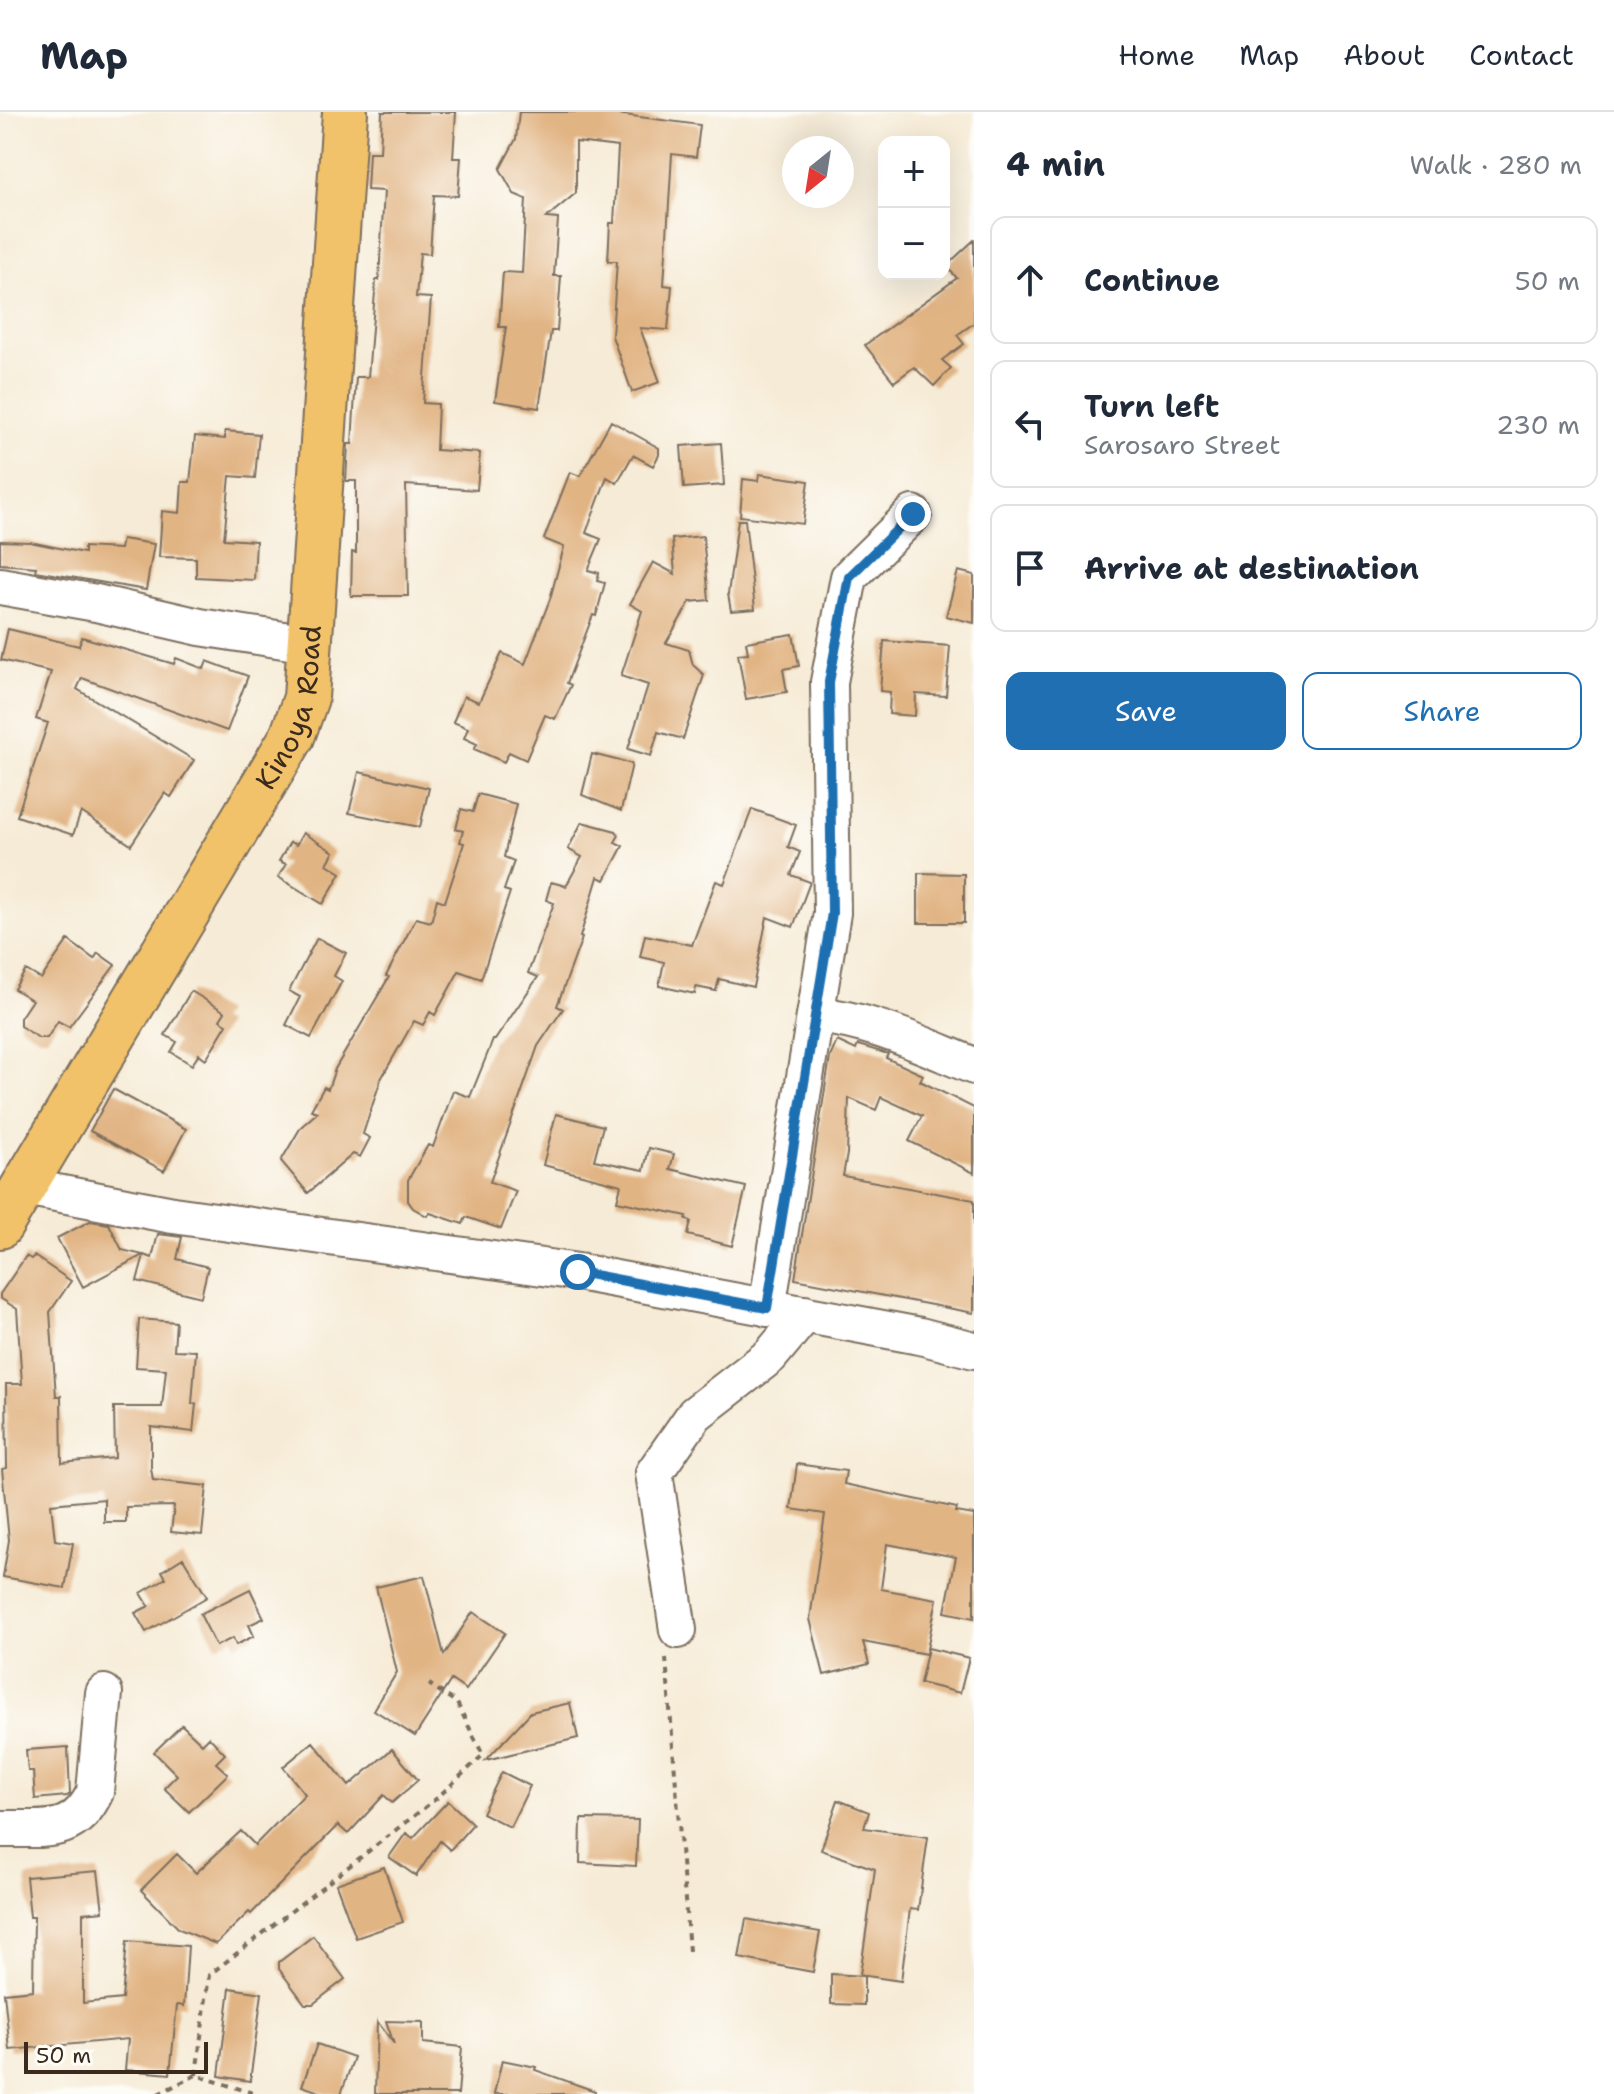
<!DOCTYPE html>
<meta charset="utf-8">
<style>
:root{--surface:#fff;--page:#f6f6f7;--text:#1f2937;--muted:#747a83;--line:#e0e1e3;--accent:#1f6fb2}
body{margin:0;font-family:"Shantell Sans",sans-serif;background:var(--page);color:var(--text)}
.controls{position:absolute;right:24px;top:24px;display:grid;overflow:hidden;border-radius:16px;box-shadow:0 8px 32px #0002}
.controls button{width:72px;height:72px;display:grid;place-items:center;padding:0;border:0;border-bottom:2px solid var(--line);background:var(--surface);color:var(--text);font:40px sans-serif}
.compass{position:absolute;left:782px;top:24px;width:72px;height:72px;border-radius:50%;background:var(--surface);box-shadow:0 8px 32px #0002;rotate:210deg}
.scale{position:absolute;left:24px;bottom:20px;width:184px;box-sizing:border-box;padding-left:8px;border:4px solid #3b2a1e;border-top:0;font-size:22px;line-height:28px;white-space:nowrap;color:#3b2a1e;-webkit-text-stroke:6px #fdfcf7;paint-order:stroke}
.stop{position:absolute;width:24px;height:24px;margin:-18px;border:6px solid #1f6fb2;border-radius:50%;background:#fff}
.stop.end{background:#1f6fb2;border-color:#fff;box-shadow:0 2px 8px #0008}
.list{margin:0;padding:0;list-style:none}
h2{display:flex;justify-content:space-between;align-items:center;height:104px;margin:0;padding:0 32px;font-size:34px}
h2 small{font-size:26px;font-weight:400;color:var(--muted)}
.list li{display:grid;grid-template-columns:52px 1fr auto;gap:24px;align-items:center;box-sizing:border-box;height:128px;margin:0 16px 16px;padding:0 16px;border:2px solid var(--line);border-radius:16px}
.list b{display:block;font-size:30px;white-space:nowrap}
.list p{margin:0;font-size:26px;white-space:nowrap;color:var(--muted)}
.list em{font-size:26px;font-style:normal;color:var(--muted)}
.actions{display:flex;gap:16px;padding:24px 32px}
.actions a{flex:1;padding:18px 0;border:2px solid var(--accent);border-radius:16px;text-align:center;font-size:28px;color:var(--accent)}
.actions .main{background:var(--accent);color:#fff}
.icon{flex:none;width:44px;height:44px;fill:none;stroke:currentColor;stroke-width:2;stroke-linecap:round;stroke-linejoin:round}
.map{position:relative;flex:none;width:974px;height:1982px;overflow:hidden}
header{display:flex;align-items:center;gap:48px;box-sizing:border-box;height:112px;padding:0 40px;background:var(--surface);border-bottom:2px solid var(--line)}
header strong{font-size:38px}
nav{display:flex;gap:44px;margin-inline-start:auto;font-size:28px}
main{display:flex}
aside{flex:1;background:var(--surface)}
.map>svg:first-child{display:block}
.building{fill:#e1b483}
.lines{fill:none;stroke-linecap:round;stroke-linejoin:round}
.minor-casing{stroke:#7c6e5e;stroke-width:40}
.major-casing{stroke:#7c6e5e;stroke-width:48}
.path{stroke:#7c6e5e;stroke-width:4;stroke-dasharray:6 6;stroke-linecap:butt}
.minor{stroke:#fff;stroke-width:36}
.major{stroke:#f2c26a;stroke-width:44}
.route{stroke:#1f6fb2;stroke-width:10}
.labels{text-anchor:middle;stroke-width:6;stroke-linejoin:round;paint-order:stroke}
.street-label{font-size:28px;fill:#3b2a1e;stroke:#fdfcf7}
</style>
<header>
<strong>Map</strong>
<nav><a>Home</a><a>Map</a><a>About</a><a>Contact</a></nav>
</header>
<main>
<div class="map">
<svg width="974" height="1982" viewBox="0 0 974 1982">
<rect width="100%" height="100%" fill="#fdfcf7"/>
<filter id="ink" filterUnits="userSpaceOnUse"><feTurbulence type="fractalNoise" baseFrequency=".0125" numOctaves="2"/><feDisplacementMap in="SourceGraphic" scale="16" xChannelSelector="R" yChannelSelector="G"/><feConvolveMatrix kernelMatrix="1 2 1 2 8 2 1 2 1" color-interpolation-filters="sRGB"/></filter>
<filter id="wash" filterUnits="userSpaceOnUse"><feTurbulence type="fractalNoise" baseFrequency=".006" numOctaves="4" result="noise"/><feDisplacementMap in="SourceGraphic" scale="32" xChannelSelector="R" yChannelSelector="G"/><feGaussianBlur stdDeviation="1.8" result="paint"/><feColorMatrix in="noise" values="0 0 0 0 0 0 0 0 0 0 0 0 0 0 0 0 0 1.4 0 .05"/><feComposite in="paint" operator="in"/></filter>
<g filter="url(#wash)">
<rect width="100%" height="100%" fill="#f6ebd6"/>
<g id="blocks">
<path class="building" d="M 382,0 L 456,0 L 453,46 L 461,46 L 458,84 L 434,83 L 430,142 L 420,141 L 416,185 L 431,186 L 423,291 L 438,292 L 436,338 L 480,341 L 477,378 L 406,373 L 408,484 L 351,484 L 352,440 L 356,441 L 356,369 L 346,369 L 348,332 L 352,332 L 356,265 L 368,265 L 376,168 L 379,168 L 384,79 L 367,78 L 369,40 L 380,40 Z
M 519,0 L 602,0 L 700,13 L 696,45 L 672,42 L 664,173 L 672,174 L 668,218 L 640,216 L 660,270 L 632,280 L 612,224 L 617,149 L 608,149 L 610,111 L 614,111 L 618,35 L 576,30 L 576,81 L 546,106 L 558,107 L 554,164 L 561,164 L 557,219 L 551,219 L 539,296 L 495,289 L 506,215 L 499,215 L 503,160 L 522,161 L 526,87 L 514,82 L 500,57 L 516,27 Z
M 974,128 L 974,211 L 957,223 L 964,232 L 942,248 L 951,256 L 934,274 L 914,255 L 894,270 L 865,233 L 957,166 L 946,154 Z
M 611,309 L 659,336 L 659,343 L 653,354 L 633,343 L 617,371 L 607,365 L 586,421 L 601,427 L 588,458 L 599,461 L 597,469 L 605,471 L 596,504 L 593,503 L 567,571 L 571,573 L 555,607 L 545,603 L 526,648 L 509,640 L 504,650 L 474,637 L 477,632 L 464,626 L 468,616 L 453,610 L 464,584 L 479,590 L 502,541 L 525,552 L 550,487 L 564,435 L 544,427 L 570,360 L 580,364 Z
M 225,319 L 259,322 L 255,366 L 230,364 L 224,427 L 256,429 L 254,468 L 196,465 L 196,446 L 159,445 L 162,399 L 180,401 L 182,370 L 190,370 L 195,324 L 225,327 Z
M 721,331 L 724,373 L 684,376 L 681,334 Z
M 759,362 L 809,369 L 803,412 L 740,404 L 743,367 L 758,369 Z
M 738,408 L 745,408 L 755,497 L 731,499 L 728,482 Z
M 703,424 L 709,488 L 690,490 L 666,531 L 689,538 L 693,553 L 704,563 L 683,627 L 658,620 L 651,644 L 628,637 L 648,573 L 621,564 L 642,499 L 630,492 L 653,450 L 675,462 L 672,427 Z
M 122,427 L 154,432 L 146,478 L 35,459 L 36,455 L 0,452 L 0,429 L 30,430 L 84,441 L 84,435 L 120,437 Z
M 958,459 L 974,463 L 974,511 L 946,504 Z
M 8,517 L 79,534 L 82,525 L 174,552 L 176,546 L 204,557 L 207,549 L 248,564 L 227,619 L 82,566 L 77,577 L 194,648 L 171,685 L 165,681 L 131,733 L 81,700 L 73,723 L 17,704 L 48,611 L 36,607 L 51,560 L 1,548 Z
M 793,522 L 799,554 L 783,557 L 787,580 L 746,587 L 738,542 L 748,541 L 746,530 Z
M 884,529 L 950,534 L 946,584 L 916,582 L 915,604 L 889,602 L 890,580 L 880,579 Z
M 592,642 L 632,652 L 621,699 L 582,683 Z
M 359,660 L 429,676 L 420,715 L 349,701 Z
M 478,682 L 516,692 L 504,745 L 514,749 L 504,778 L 510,780 L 481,867 L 459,859 L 435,903 L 430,900 L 423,913 L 414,909 L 381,967 L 363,1022 L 370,1026 L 360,1045 L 353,1042 L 308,1081 L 281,1049 L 301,1015 L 318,1000 L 311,998 L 324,975 L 328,977 L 335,957 L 389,865 L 386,864 L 416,806 L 431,810 L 437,787 L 445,790 L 464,731 L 460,730 L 463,719 L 456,717 L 461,697 L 473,700 Z
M 752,697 L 796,713 L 788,735 L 800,740 L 791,763 L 810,770 L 793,815 L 767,805 L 753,875 L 719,867 L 716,879 L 696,875 L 695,882 L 659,874 L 664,850 L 640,845 L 645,823 L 692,833 L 716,769 L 724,772 Z
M 582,710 L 616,719 L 619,723 L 615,730 L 623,734 L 605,768 L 598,765 L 580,825 L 582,826 L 557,894 L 563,897 L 538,934 L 490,1070 L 516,1079 L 501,1117 L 466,1105 L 463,1112 L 430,1101 L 427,1104 L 413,1096 L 408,1089 L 408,1068 L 428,1033 L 433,1035 L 453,979 L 470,985 L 493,928 L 495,928 L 538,865 L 528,861 L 554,791 L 546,788 L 551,770 L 566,774 L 582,745 L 568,737 Z
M 303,721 L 334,740 L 327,752 L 341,761 L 323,792 L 278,765 L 286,752 L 279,749 L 290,730 L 296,733 Z
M 918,761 L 964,762 L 964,811 L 918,811 Z
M 317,826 L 346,841 L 334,864 L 342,869 L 311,926 L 286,913 L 300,885 L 289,879 Z
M 68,828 L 94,847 L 98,841 L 115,853 L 69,915 L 58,909 L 47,926 L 39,926 L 20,914 L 20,906 L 32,888 L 14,877 L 26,858 L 41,867 Z
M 191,879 L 225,900 L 220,908 L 227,912 L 206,947 L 199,942 L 192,953 L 171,940 L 177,930 L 165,923 Z
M 837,929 L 856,938 L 858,933 L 888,942 L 886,946 L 923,963 L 920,969 L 974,996 L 974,1061 L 909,1029 L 922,1004 L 881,985 L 876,998 L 849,986 L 847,1042 L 843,1064 L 974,1088 L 974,1201 L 795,1167 L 830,945 Z
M 113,977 L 186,1017 L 164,1059 L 90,1019 Z
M 556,1002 L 603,1014 L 594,1048 L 644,1058 L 649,1036 L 674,1042 L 670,1057 L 746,1075 L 732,1134 L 688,1123 L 691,1109 L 686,1107 L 687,1104 L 617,1089 L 621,1073 L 543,1053 Z
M 90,1109 L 109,1112 L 122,1138 L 143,1143 L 83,1175 L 57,1126 Z
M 158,1122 L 182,1125 L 177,1147 L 208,1155 L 201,1185 L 137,1169 L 144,1143 L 152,1146 Z
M 26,1144 L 31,1147 L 34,1144 L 71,1169 L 50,1200 L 56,1284 L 61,1284 L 62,1351 L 115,1346 L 114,1295 L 162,1295 L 166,1257 L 136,1255 L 139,1207 L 176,1210 L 174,1238 L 196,1239 L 192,1292 L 196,1292 L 193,1320 L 151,1315 L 151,1356 L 153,1368 L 207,1374 L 202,1423 L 171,1420 L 174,1394 L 126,1395 L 126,1410 L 104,1410 L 104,1387 L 51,1392 L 55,1428 L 73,1431 L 65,1476 L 3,1465 L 9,1428 L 2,1357 L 7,1356 L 6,1272 L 22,1272 L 17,1197 L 0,1186 L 0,1182 Z
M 797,1352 L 846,1359 L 844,1372 L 957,1396 L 956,1400 L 974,1403 L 974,1506 L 945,1500 L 956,1445 L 887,1432 L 881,1477 L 937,1487 L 926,1542 L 863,1530 L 869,1552 L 824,1563 L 810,1507 L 825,1402 L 791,1397 Z
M 183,1446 L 207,1485 L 146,1520 L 135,1501 L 149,1494 L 141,1481 L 166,1466 L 162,1459 Z
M 424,1464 L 444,1543 L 473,1500 L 505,1521 L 466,1578 L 451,1568 L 415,1624 L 374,1598 L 397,1560 L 376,1475 Z
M 250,1477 L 264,1506 L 249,1513 L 254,1524 L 236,1533 L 233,1526 L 216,1534 L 200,1502 Z
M 928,1536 L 969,1546 L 960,1581 L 920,1571 Z
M 570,1591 L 578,1626 L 486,1648 L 531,1600 Z
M 182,1613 L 202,1632 L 209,1625 L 225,1642 L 216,1651 L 228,1662 L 189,1700 L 164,1676 L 177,1663 L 154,1640 Z
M 313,1630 L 349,1674 L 392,1637 L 418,1668 L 392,1691 L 384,1683 L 348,1722 L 338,1713 L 251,1802 L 249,1800 L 216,1832 L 179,1817 L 141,1778 L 177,1742 L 196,1761 L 241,1719 L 255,1733 L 305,1682 L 283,1655 Z
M 68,1635 L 70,1682 L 67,1684 L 35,1687 L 33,1659 L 28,1659 L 26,1638 Z
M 502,1660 L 530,1674 L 510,1715 L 482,1701 Z
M 838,1688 L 869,1700 L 864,1716 L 928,1725 L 918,1798 L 910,1797 L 901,1869 L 860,1863 L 875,1757 L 821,1738 Z
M 448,1689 L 473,1712 L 450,1738 L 440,1729 L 416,1764 L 389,1745 L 406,1721 L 413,1726 Z
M 581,1707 L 638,1708 L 636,1754 L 580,1751 Z
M 384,1755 L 403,1810 L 356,1826 L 336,1772 Z
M 98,1759 L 103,1799 L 83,1801 L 83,1891 L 122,1887 L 127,1829 L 188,1834 L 184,1894 L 177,1893 L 170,1962 L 125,1958 L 128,1927 L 10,1938 L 4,1881 L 33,1878 L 34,1805 L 30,1805 L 26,1765 Z
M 746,1807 L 820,1820 L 813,1860 L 739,1846 Z
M 313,1824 L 345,1867 L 313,1892 L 305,1892 L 279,1857 L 279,1850 Z
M 831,1862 L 864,1864 L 864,1893 L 831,1892 Z
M 230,1876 L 262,1881 L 250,1969 L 219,1964 Z
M 377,1909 L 394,1932 L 386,1909 L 423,1910 L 423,1931 L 462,1935 L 458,1982 L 375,1982 Z
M 317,1932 L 354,1945 L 341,1982 L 325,1982 L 302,1974 Z
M 502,1948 L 536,1955 L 535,1958 L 595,1979 L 595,1982 L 494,1982 Z"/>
</g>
</g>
<g filter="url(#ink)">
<use href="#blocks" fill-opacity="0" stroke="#7c6e5e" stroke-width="2"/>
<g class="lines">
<g class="minor-casing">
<path id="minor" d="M 0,474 L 96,491 L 200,515 L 309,532
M 815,903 C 871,908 922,933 974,954
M 25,1075 L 173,1103 L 578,1160 L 920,1224 L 974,1238
M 767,1196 L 832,801 L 829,570 L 849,465 L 913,402
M 678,1518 L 654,1361 L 695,1302 L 770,1244 L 805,1202
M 0,1717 C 43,1716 74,1725 95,1680 L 104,1581"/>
</g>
<g class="major-casing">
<g id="major">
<path id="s1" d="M 0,1114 L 292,625 L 306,586 L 345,0"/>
</g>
</g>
<path class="path" d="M 666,1546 L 689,1839
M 196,1963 L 209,1863 L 437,1686 L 483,1643 L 457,1591 L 429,1572
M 158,1982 L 196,1963 L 256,1982"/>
<use href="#minor" class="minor"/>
<use href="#major" class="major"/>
</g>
</g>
<g class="lines" filter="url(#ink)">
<path class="route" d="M 578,1160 L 767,1196 L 832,801 L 829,570 L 849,465 L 913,402"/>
</g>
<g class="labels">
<g class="street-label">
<text dy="10" stroke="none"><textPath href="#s1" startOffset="598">Kinoya Road</textPath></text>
</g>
</g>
</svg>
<div class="controls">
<button>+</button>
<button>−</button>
</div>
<svg class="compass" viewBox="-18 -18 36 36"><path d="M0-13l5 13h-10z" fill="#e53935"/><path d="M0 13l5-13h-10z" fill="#747a83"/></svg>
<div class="scale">50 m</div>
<div class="stop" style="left:578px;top:1160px"></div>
<div class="stop end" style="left:913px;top:402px"></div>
</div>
<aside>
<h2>4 min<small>Walk · 280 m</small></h2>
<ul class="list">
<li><svg class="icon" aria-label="ahead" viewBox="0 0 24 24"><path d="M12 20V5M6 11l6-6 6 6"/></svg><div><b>Continue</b></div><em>50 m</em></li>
<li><svg class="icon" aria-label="left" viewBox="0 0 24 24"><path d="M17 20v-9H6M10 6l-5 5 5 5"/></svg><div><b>Turn left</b><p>Sarosaro Street</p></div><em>230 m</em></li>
<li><svg class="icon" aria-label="arrive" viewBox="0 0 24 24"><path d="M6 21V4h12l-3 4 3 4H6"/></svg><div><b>Arrive at destination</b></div></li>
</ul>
<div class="actions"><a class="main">Save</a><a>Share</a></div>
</aside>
</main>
